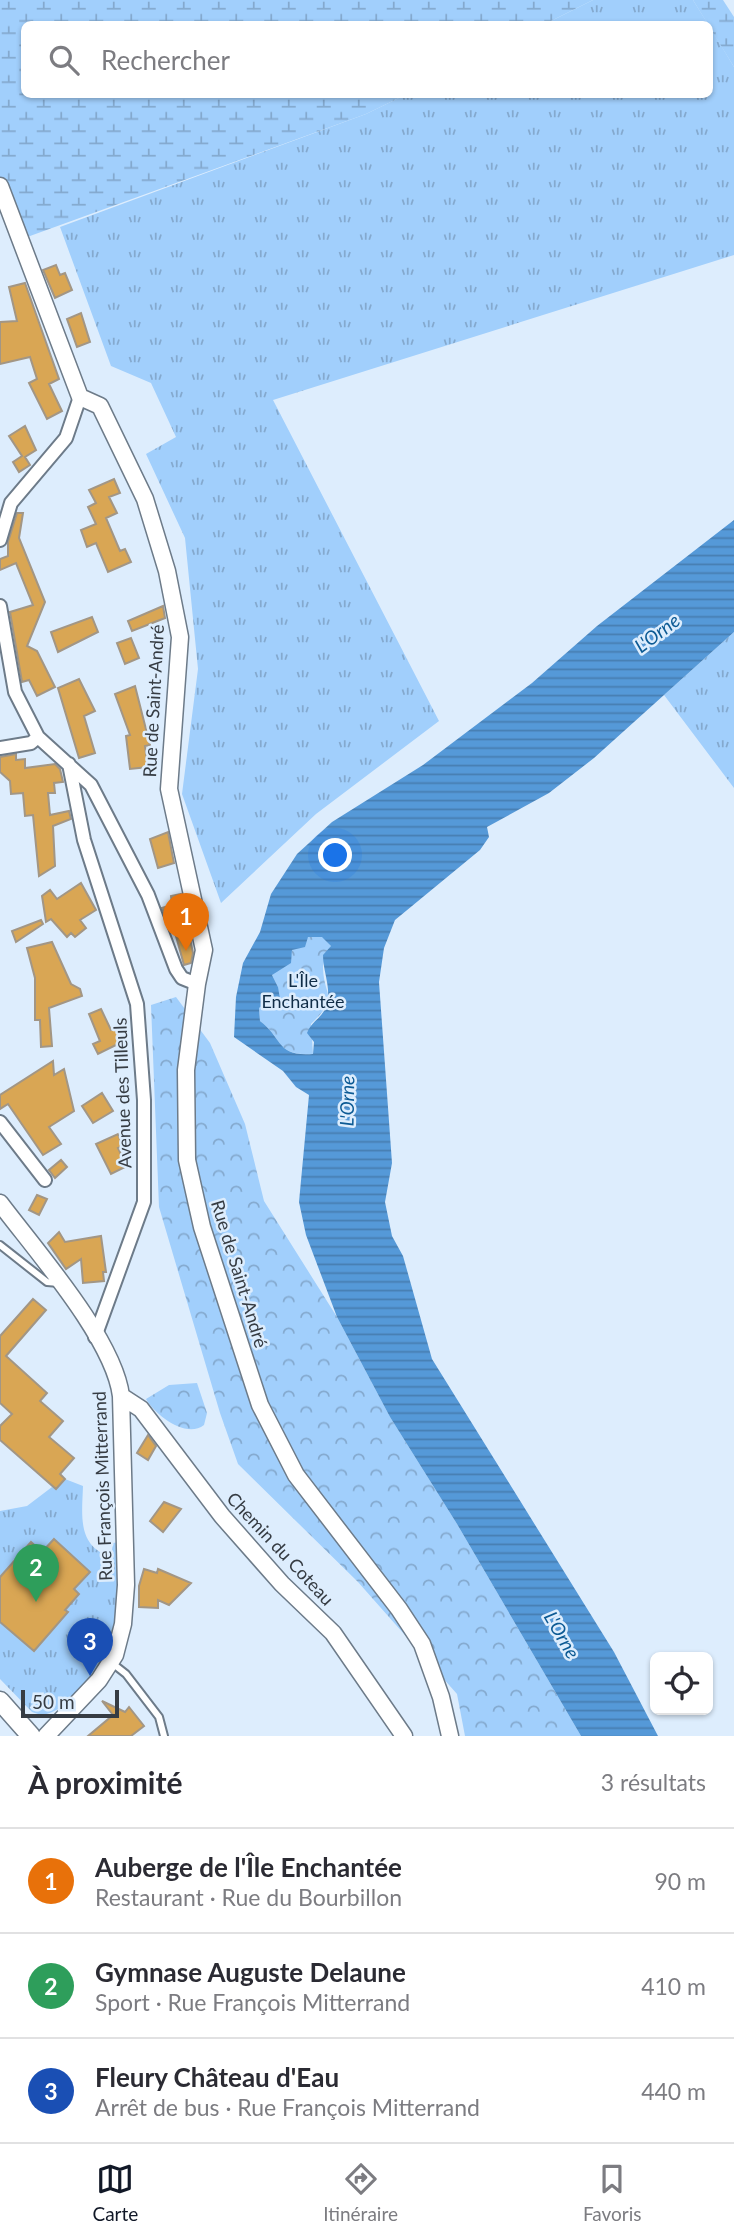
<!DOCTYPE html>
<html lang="fr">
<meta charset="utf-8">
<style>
:root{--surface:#fff;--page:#f7f7f7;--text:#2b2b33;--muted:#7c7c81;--line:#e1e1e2;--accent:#111827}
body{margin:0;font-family:Lato,sans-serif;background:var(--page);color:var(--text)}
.controls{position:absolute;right:21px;bottom:21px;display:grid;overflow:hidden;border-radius:10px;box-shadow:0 2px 5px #0004}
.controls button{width:63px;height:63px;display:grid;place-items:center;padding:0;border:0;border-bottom:2px solid var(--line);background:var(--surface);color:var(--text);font:35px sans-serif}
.scale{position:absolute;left:21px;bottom:18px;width:98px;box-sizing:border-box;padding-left:7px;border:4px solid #363c43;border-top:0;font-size:19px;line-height:24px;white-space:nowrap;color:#363c43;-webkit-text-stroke:5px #ddedfd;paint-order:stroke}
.you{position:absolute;left:336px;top:856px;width:24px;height:24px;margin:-18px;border:5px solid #fff;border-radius:50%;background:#1a73e8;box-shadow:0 0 0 10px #1a73e833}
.badge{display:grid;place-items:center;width:46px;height:46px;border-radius:50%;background:var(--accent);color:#fff;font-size:23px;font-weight:700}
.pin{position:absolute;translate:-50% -58px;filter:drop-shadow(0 2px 4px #0008)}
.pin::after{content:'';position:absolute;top:37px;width:24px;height:21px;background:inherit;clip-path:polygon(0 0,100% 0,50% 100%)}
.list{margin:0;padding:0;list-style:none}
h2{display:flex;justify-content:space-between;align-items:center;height:91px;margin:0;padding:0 28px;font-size:30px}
h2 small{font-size:23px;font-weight:400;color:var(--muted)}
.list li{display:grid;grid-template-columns:46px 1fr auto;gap:21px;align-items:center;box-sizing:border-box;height:105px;padding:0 28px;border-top:2px solid var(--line)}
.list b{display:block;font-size:26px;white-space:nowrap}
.list p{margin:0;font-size:23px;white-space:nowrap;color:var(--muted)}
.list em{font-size:23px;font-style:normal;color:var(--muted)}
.icon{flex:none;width:38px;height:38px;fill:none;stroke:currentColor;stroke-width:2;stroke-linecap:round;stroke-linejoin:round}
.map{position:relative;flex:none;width:734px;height:1736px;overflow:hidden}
.search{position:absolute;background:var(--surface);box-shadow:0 2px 5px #0004;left:21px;right:21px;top:21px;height:77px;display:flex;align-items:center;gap:18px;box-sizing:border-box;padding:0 24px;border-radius:10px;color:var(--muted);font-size:26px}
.sheet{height:406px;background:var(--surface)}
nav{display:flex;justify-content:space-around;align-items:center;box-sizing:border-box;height:98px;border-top:2px solid var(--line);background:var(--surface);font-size:19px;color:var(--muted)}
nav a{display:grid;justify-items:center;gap:4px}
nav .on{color:var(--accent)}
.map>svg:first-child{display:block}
.grass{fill:url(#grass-tufts)}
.forest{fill:url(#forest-crowns)}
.wetland{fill:url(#wetland-marsh)}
.water{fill:url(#water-rules);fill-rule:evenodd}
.building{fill:#d9a654;stroke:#a29685;stroke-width:2}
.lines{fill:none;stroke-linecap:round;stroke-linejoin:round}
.service-casing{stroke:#6d7b89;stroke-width:10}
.minor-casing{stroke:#6d7b89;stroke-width:16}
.tertiary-casing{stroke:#6d7b89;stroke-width:19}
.secondary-casing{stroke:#6d7b89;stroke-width:21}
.service{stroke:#fff;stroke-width:6}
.minor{stroke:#fff;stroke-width:12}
.tertiary{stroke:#fff;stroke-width:16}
.secondary{stroke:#fff;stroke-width:18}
.labels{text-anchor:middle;stroke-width:5;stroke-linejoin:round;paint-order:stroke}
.street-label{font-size:18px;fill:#363c43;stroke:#ddedfd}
.park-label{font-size:18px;fill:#102d47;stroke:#ddedfd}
.water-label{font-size:19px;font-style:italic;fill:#0c5a94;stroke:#ddedfd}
</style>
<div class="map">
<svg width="734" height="1736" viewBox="0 0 734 1736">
<defs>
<pattern id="grass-tufts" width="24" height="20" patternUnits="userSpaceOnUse" patternTransform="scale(1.75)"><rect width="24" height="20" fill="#a1cffc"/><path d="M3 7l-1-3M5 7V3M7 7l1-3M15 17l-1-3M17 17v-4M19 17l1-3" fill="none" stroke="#84a9ce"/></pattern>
<pattern id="forest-crowns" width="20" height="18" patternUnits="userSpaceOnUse" patternTransform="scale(1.75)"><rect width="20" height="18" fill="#a1cffc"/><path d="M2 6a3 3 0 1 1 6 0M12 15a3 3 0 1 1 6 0" fill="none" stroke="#84a9ce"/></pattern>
<pattern id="wetland-marsh" width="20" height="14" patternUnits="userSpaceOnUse" patternTransform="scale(1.75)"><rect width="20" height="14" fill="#a1cffc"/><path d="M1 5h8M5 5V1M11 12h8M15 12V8" fill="none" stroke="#84a9ce"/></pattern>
<pattern id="water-rules" width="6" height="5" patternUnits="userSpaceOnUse" patternTransform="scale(1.75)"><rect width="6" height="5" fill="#5599d8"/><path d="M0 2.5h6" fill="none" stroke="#477eb1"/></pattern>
</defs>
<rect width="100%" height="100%" fill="#ddedfd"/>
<path class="grass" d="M 593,0 L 693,0 L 708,24 L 545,24 Z
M 710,27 L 734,67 L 734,255 L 273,400 L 439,721 L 316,814 L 221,903 L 182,794 L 198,669 L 185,538 L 146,454 L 176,437 L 151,383 L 111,366 L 60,227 L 366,114 L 405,95 L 710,94 Z
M 734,632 L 734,788 L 664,695 Z
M 65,1479 L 83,1486 C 82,1516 77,1546 111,1557 L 113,1543 L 119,1542 C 118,1601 123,1649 77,1693 C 65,1704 57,1713 41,1715 L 32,1712 L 0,1679 L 0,1511 L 27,1506 L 52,1487 L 56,1489 Z"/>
<path class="forest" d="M 322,936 L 331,946 C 328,953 323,961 323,968 C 324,998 340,996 311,1024 L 313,1054 C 275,1056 284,1039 260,1021 L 259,1008 L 272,999 L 278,987 L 272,975 L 276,970 L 290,963 L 292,950 L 308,937 Z
M 176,997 L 210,1043 L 245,1124 L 264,1201 L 337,1317 L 390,1417 L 457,1524 L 581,1736 L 465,1736 L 457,1694 L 358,1582 L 238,1464 L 220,1413 L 159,1207 L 151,1005 Z
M 197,1383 L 207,1413 L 204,1425 C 186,1439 155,1415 146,1399 L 169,1385 Z"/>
<path class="wetland" d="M 0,0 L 593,0 L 545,24 L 24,24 L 24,94 L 405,95 L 366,114 L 19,240 L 0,184 Z
M 693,0 L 723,0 L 734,17 L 734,67 Z"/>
<path class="water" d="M 734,520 L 734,632 L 594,758 L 549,793 L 487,827 L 489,837 L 480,850 L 395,920 L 384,948 L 379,982 L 392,1163 L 385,1202 L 392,1236 L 403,1256 L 432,1359 L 614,1652 L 658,1736 L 581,1736 L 457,1524 L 390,1417 L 337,1317 L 306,1235 L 299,1202 L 309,1095 L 296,1087 L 283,1071 L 234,1037 L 236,997 L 243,963 L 260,932 L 271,894 L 297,854 L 332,822 L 423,765 L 532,683 L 597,626 ZM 308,937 L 322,937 L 331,946 L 323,955 C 323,974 334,993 324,1011 C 319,1019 311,1023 307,1033 L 314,1042 L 313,1054 C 276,1057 283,1038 260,1021 L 259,1008 L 271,999 L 280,999 L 278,987 L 272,975 L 291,963 L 292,950 L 305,947 Z"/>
<path class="building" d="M 56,265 L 60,275 L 65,273 L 72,290 L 55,298 L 43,270 Z
M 25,283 L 59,379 L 49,384 L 62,411 L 47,419 L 29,383 L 37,379 L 30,357 L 0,364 L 0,322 L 17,321 L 9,287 Z
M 81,313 L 90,342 L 77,347 L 67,319 Z
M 25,426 L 36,450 L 25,457 L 30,465 L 19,472 L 13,462 L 22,456 L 9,436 Z
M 114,479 L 120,493 L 109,497 L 117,513 L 106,518 L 120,551 L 125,549 L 131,562 L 108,572 L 96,543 L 87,547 L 81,530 L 96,524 L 88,507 L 96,503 L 89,490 Z
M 17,513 L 23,513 L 19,538 L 45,602 L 27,646 L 37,651 L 55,687 L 37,696 L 29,680 L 22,682 L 10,612 L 33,605 L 16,563 L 0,570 L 0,559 L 8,556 L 8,542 Z
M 163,606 L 165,618 L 132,631 L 128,621 Z
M 92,617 L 98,632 L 58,652 L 51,632 Z
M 131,638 L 139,658 L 125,664 L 117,643 Z
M 79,679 L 95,711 L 84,716 L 95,753 L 79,758 L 58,688 Z
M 135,686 L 150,745 L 145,746 L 148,767 L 130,769 L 126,736 L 130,735 L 115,694 Z
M 16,754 L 16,760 L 25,759 L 25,768 L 55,764 L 60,769 L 63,782 L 54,783 L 55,793 L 48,793 L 50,815 L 69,811 L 71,819 L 53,826 L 55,866 L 39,876 L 33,815 L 25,816 L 23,793 L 11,794 L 10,781 L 0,772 L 0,757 Z
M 168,832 L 174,863 L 158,868 L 150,839 Z
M 81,883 L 96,910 L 80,920 L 86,928 L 75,937 L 71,933 L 67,937 L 51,919 L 46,922 L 42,896 L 50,890 L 57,899 Z
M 181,894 L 193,953 L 191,963 L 184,965 L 174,929 L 171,930 L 162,908 L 172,905 L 171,896 Z
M 41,920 L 43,924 L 16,942 L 12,931 Z
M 52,942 L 71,984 L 80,989 L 82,996 L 49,1008 L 52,1046 L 41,1047 L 40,1020 L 35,1020 L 35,978 L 27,948 Z
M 101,1009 L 111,1030 L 115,1028 L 122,1042 L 98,1054 L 93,1044 L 100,1041 L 89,1014 Z
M 53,1061 L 54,1075 L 64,1069 L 74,1111 L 49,1127 L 61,1144 L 43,1155 L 8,1104 L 0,1109 L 0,1095 Z
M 102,1093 L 113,1111 L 93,1123 L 82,1106 Z
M 118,1134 L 123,1146 L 118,1148 L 127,1166 L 111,1174 L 96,1144 Z
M 61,1160 L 67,1167 L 55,1178 L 49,1170 Z
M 37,1195 L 47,1199 L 39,1215 L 29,1210 Z
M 59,1232 L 65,1242 L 101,1236 L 106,1272 L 103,1272 L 104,1281 L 83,1283 L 81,1259 L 66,1269 L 48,1243 Z
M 33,1299 L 46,1310 L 6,1356 L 47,1393 L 40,1401 L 63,1421 L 49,1437 L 74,1458 L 60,1474 L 65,1479 L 56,1489 L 0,1440 L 0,1426 L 12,1414 L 0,1403 L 0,1336 Z
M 148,1435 L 156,1446 L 148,1460 L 137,1453 Z
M 164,1502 L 181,1509 L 163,1532 L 150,1521 Z
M 54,1539 L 90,1572 L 74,1589 L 79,1594 L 65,1610 L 68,1612 L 34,1651 L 0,1622 L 0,1577 L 31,1542 L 42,1552 Z
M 144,1569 L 157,1573 L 158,1569 L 191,1583 L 169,1605 L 158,1600 L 158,1608 L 139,1607 L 139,1586 Z
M 102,1701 L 125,1712 L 129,1707 L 144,1726 L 131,1736 L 88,1736 L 113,1715 Z"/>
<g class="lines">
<g class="service-casing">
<path id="service" d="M 0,1245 L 47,1282 L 59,1283
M 112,1663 L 126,1674 L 159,1717 L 164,1736"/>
</g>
<g class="minor-casing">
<path id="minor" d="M 0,540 L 11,503 L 66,438 L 80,397
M 0,606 L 15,692 L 38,737 L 91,785 L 148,895 L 176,969 L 182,978 L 197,984
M 0,748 L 31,743 L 38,737
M 69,764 L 84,840 L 137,1004 L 144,1100 L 144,1202 L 95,1337
M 0,1122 L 45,1180"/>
</g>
<g class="tertiary-casing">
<path id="tertiary" d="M 0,186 L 80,397 L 100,406 L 145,499 L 167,571 L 180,637 L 169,789 L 204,950 L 197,984 L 186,1070 L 187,1160 L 202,1227 L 260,1405 L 296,1475 L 399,1609 L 422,1644 L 441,1697 L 450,1736
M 0,1203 C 36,1251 114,1339 121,1396 L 126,1585 L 123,1624 L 115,1655 L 99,1680 L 46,1736
M 121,1396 L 141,1409 L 222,1516 L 282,1584 L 333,1633 L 404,1736"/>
</g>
<g class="secondary-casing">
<path id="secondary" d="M 0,1701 L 31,1736"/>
</g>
<use href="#service" class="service"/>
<use href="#minor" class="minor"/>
<use href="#tertiary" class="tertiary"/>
<use href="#secondary" class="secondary"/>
</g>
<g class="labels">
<g class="street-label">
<text transform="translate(154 701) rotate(-87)" y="6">Rue de Saint-André</text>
<text transform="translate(123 1093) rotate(-92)" y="6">Avenue des Tilleuls</text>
<text transform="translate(239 1274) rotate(73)" y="6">Rue de Saint-André</text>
<text transform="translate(103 1486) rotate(-92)" y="6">Rue François Mitterrand</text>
<text transform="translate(280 1549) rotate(47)" y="6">Chemin du Coteau</text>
</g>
<g class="park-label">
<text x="303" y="987">L'Île<tspan x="303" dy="21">Enchantée</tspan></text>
</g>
<g class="water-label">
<text transform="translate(657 633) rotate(-37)" y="7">L'Orne</text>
<text transform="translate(347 1101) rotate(-89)" y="7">L'Orne</text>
<text transform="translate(562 1635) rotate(60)" y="7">L'Orne</text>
</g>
</g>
</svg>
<div class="controls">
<button><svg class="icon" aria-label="locate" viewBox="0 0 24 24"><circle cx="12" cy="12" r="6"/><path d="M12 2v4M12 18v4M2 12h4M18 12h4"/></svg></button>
</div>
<div class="scale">50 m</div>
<div class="you"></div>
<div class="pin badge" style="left:186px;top:951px;background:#e8710a">1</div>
<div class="pin badge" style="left:36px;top:1602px;background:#2e9e5b">2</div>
<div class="pin badge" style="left:90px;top:1676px;background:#1a4fb4">3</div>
<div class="search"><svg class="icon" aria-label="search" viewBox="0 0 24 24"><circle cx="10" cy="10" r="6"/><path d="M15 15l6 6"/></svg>Rechercher</div>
</div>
<section class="sheet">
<h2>À proximité<small>3 résultats</small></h2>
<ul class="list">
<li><span class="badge" style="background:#e8710a">1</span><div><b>Auberge de l'Île Enchantée</b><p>Restaurant · Rue du Bourbillon</p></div><em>90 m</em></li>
<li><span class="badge" style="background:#2e9e5b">2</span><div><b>Gymnase Auguste Delaune</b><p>Sport · Rue François Mitterrand</p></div><em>410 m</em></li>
<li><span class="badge" style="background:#1a4fb4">3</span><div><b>Fleury Château d'Eau</b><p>Arrêt de bus · Rue François Mitterrand</p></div><em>440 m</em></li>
</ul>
</section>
<nav>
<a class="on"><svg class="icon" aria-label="map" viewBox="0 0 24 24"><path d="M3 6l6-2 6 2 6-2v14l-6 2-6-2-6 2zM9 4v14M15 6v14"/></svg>Carte</a>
<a><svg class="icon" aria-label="directions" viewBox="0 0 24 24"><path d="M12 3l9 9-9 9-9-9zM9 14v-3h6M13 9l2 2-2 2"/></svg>Itinéraire</a>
<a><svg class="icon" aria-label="saved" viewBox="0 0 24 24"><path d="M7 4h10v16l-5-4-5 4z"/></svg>Favoris</a>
</nav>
